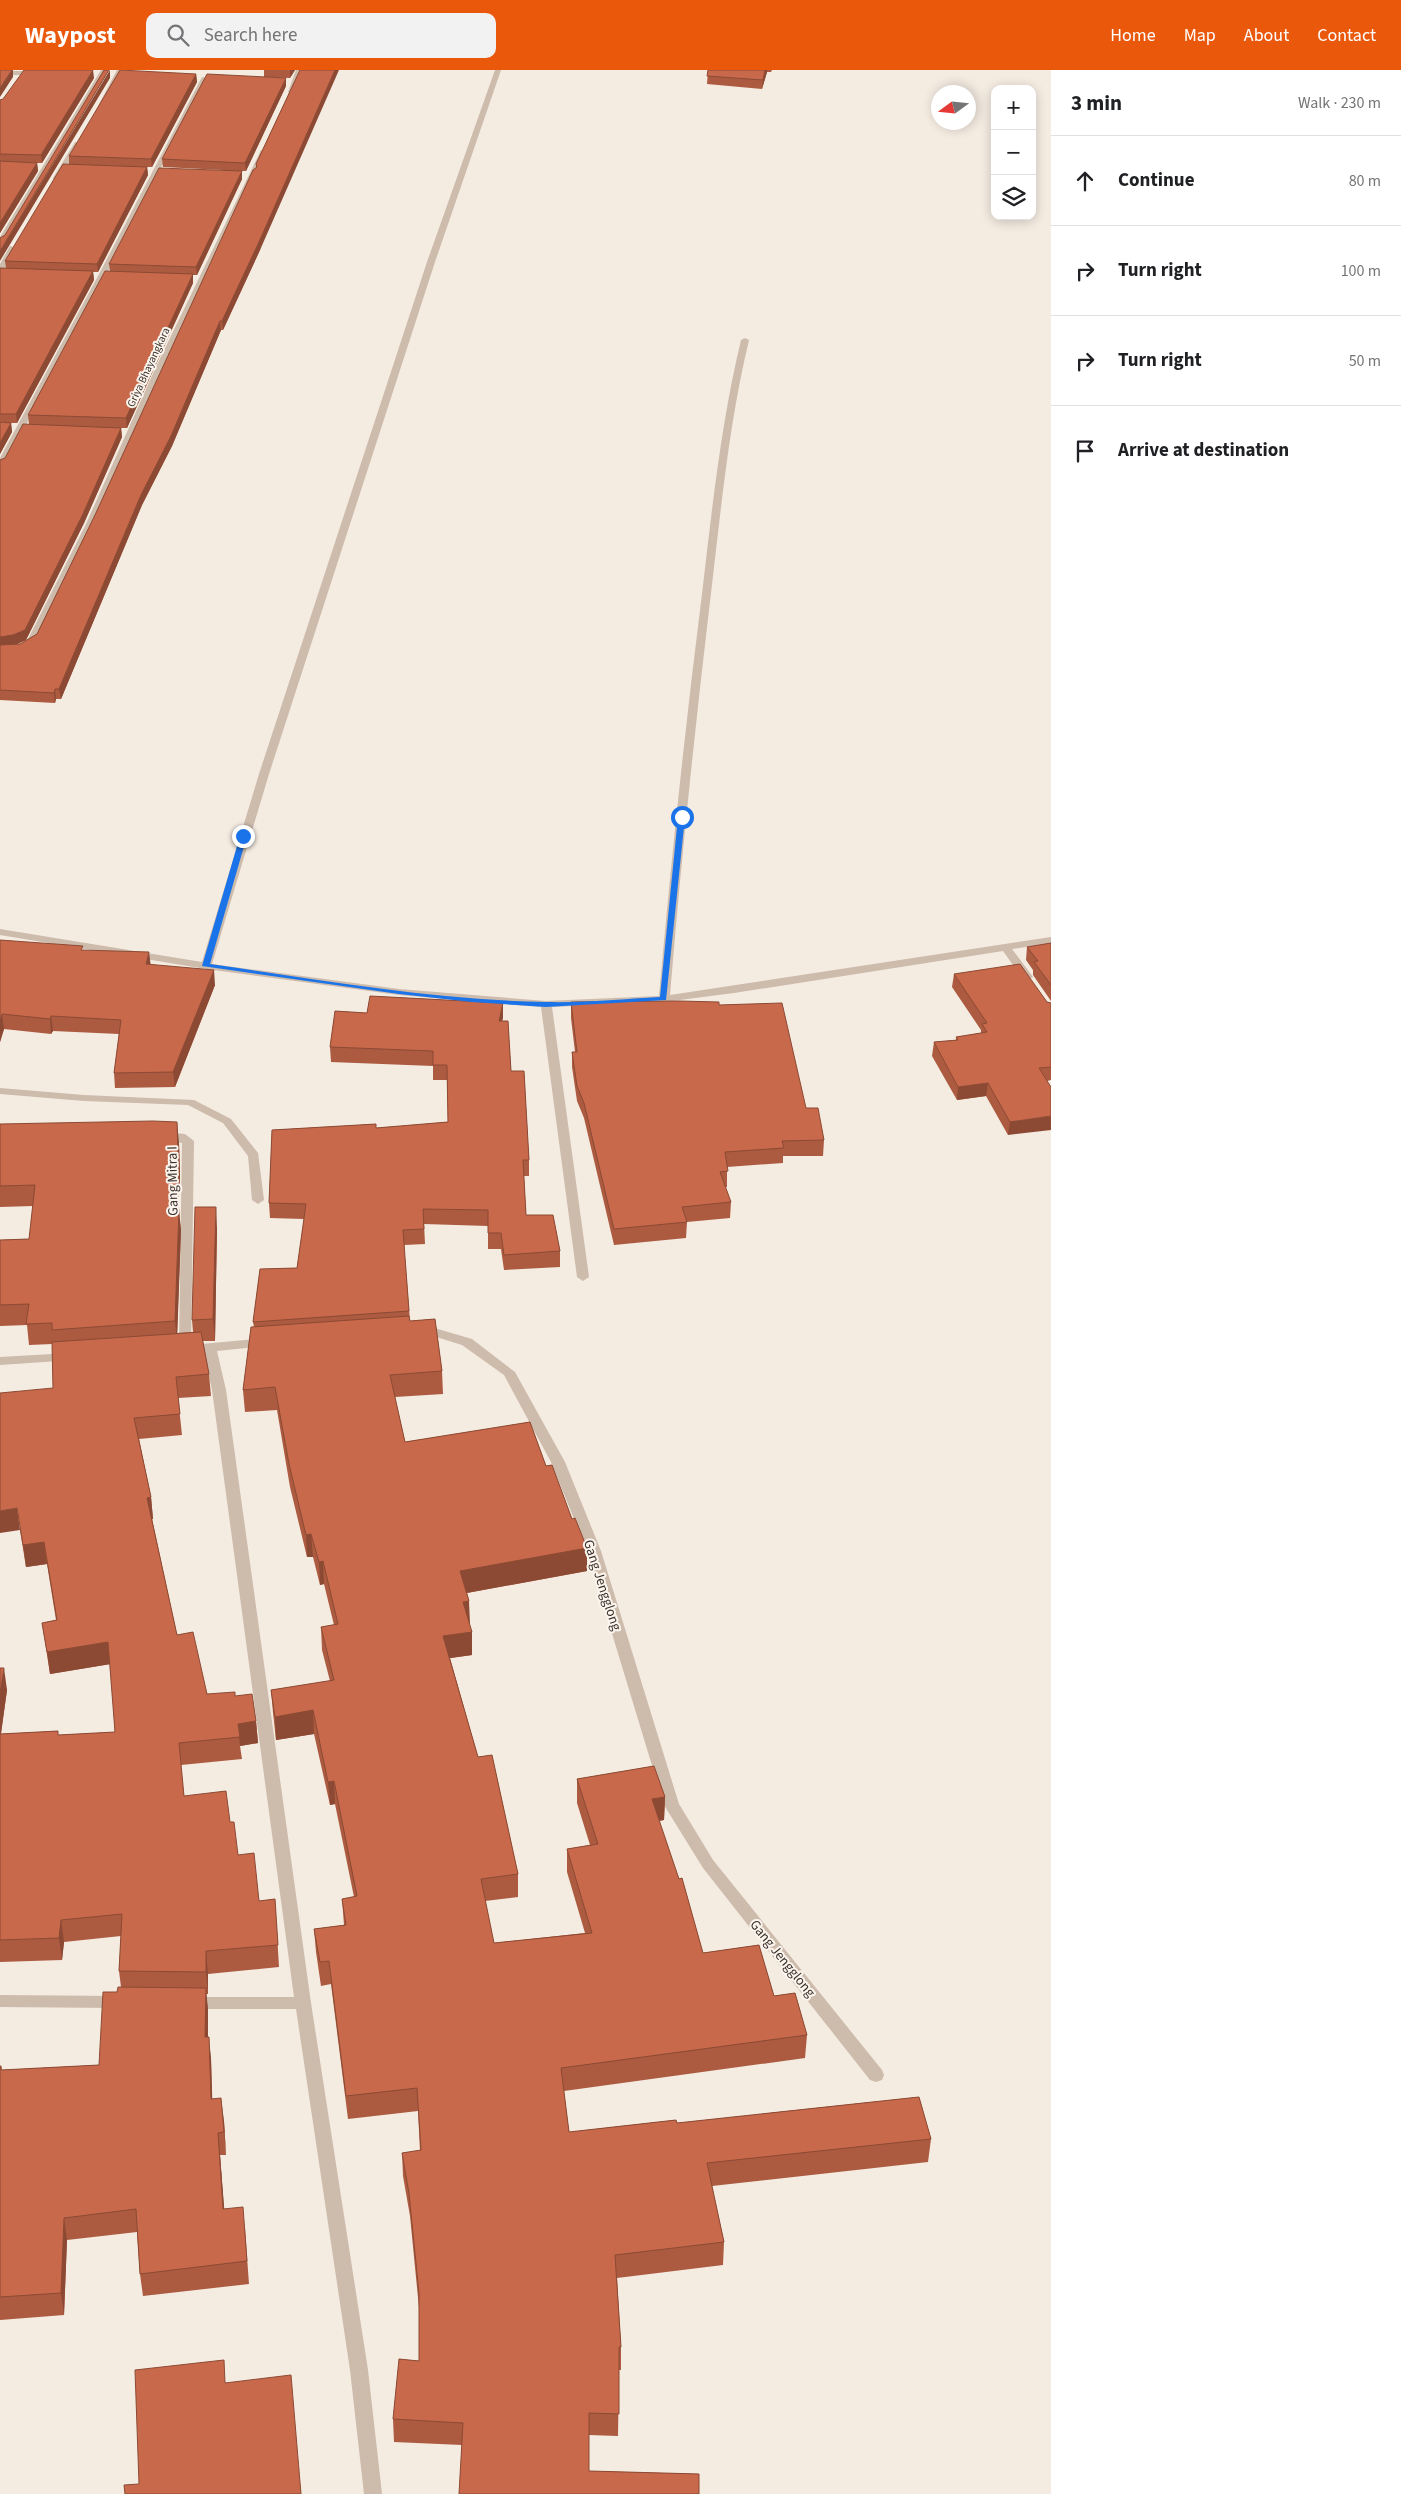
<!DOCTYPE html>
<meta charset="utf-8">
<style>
:root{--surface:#fff;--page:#f2f2f2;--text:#202124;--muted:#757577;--line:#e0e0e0;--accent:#ea580c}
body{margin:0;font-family:"Source Sans 3",sans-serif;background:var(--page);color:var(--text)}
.controls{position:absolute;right:15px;top:15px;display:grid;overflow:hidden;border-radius:10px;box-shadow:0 2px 12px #0003}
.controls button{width:45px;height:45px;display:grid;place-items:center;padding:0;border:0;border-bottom:1px solid var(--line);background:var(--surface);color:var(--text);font:25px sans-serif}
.compass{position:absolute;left:931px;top:15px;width:45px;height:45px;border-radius:50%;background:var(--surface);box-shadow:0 2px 12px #0003;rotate:255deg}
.stop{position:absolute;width:15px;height:15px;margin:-11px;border:4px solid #1a73e8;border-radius:50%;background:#fff}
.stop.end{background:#1a73e8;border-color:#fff;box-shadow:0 1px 5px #0008}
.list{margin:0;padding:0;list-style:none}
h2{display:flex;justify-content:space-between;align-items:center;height:65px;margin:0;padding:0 20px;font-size:21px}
h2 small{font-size:16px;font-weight:400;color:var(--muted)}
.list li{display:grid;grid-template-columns:32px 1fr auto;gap:15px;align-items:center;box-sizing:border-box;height:90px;padding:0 20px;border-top:1px solid var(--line)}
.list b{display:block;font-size:19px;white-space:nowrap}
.list em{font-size:16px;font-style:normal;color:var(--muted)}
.icon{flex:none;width:28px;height:28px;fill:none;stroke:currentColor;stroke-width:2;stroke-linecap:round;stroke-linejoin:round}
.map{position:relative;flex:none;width:1051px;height:2424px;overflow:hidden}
header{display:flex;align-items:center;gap:30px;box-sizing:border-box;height:70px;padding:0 25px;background:var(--accent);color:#fff}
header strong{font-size:24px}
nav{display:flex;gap:28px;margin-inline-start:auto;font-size:18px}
.search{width:350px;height:45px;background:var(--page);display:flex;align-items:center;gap:12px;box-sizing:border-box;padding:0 18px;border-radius:10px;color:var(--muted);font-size:19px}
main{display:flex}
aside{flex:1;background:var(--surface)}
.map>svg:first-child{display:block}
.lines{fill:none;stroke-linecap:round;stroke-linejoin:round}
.minor{fill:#cdbbac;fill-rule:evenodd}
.wall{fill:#ac5a40}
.shaded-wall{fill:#8c4a34}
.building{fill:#c8694b;stroke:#8c4a34}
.route{fill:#1a73e8}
.labels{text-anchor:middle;stroke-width:4;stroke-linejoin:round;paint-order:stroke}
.far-street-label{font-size:11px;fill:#3b302b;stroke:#fbf5ee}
.street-label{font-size:14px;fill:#3b302b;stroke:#fbf5ee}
</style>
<header>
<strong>Waypost</strong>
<div class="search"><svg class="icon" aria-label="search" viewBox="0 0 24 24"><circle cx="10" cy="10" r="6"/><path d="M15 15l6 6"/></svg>Search here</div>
<nav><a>Home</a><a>Map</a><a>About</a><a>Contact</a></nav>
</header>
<main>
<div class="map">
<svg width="1051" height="2424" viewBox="0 0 1051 2424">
<rect width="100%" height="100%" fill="#f4ebe1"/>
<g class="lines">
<path class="minor" d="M 101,0 L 107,0 L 4,173 L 0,175 L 0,167 Z
M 117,0 L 123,0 L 102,36 L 98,36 Z
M 296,0 L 302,0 L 294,22 L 291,24 L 288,22 Z
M 495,0 L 501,0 L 435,192 L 269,704 L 212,894 L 399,919 L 546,931 L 659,926 C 671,792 685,658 702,524 C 712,439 721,353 741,270 L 745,268 L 749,270 C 729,353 721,439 711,523 C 695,657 681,791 670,925 L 1051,867 L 1051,873 L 1012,879 L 1033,907 L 1027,910 L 1023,909 L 1003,881 L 734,923 L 664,932 L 552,937 L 589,1207 L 583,1211 L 577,1207 L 541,937 L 399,925 L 206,899 L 0,865 L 0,859 L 202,892 L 259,704 L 427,192 Z
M 0,1 L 37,1 L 40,3 L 37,5 L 0,5 Z
M 202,7 L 207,8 L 106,206 L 4,396 L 0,399 L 0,388 L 98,206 Z
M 75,72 L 80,73 L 60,110 L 54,110 L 53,108 Z
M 261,80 L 266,81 L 163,299 L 94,454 L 36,573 L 20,582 L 0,583 L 0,577 L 15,577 L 27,571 L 86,454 L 155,299 Z
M 10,176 L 17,178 L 4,200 L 0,202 L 0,194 Z
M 0,1018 L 84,1025 L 194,1030 L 231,1049 L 258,1083 L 264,1130 L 258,1134 L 252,1130 L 248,1086 L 223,1053 L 188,1035 L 84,1031 L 0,1024 Z
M 163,1062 L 185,1064 L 194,1071 L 191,1275 L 266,1268 L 272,1272 L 266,1276 L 217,1281 L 226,1320 L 311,1933 L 368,2300 L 382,2424 L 364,2424 L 350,2300 L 296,1939 L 190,1939 L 184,1938 L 182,1933 L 184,1928 L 190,1927 L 294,1927 L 212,1320 L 204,1282 L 185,1283 L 179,1279 L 182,1073 L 159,1069 L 157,1066 Z
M 421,1257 L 431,1257 L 472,1269 L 515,1302 L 565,1392 L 601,1481 L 679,1734 L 713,1790 L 882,2000 L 884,2005 L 882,2010 L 876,2012 L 870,2010 L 703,1798 L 664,1735 L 587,1481 L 551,1392 L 504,1305 L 462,1275 L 430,1265 L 416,1264 L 415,1261 L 416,1258 Z
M 69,1283 L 74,1284 L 75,1287 L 74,1290 L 0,1295 L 0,1287 Z
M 0,1925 L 117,1926 L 123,1927 L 125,1932 L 123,1937 L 117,1938 L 0,1937 Z"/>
</g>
<path class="wall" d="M 264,0 L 295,0 L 290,8 L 264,7 Z
M 300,0 L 260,180 L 223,260 L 221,260 L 172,376 L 142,435 L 61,629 L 56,629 L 55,633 L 0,630 L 0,390 L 5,388 L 29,354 L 28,345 L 110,201 L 109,194 L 223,100 L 163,97 L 162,89 L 286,16 L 246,101 L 242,101 L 242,109 L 197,205 L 193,205 L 193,213 L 127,358 L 121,358 L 122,367 L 84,453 L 26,570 L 17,574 L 20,574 L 37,564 L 95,445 L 256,98 L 256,94 Z
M 708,0 L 772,0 L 771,2 L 767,2 L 762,19 L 707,14 Z
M 196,4 L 197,12 L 152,97 L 147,97 L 148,105 L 98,202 L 93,202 L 94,210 L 17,353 L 11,353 L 12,362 L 0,384 L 0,198 L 6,198 L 5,191 L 69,94 L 69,86 Z
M 94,8 L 42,93 L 37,93 L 38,101 L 0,163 L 0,30 Z
M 0,870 L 83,880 L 150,894 L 215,915 L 175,1017 L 115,1018 L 114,1003 L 119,964 L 53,961 L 51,964 L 4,959 L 0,972 Z
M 1051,873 L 1051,931 L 1033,905 L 1033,900 L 1026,890 L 1027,877 Z
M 954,904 L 1051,933 L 1051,1010 L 1047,1011 L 1008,1065 L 986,1026 L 957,1030 L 932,986 L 934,972 L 956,970 L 956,967 L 981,963 L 981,960 L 952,917 Z
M 370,926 L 503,933 L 502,951 L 508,951 L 511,1001 L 524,1001 L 529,1090 L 529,1106 L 524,1106 L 526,1145 L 553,1145 L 560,1181 L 560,1197 L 504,1200 L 501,1179 L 488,1179 L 488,1156 L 424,1154 L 425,1174 L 404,1175 L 410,1251 L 435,1249 L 442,1301 L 443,1324 L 395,1327 L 405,1372 L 530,1352 L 546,1396 L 552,1395 L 572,1449 L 575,1448 L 587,1478 L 587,1501 L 467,1523 L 469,1531 L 469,1554 L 472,1562 L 472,1585 L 450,1588 L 478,1687 L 492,1685 L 518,1804 L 518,1827 L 485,1831 L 494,1873 L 585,1863 L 567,1802 L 567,1779 L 590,1775 L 577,1733 L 577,1709 L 654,1696 L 665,1727 L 664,1750 L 659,1751 L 679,1809 L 682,1808 L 703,1883 L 759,1875 L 774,1926 L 795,1923 L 807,1965 L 805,1988 L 564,2021 L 569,2062 L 676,2050 L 677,2053 L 919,2027 L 931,2069 L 928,2092 L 712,2116 L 724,2172 L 723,2195 L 617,2208 L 621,2277 L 621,2300 L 619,2300 L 618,2366 L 589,2365 L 589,2401 L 699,2404 L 699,2424 L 459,2424 L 462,2375 L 394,2372 L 393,2349 L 399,2289 L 419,2291 L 419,2238 L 410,2146 L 403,2106 L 402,2083 L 420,2081 L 418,2041 L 348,2049 L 331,1914 L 321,1916 L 316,1882 L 314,1859 L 344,1855 L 342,1829 L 354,1827 L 335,1734 L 330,1735 L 314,1664 L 276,1670 L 273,1643 L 271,1620 L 330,1611 L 322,1580 L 321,1557 L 334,1555 L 324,1514 L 320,1515 L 313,1487 L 307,1487 L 290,1417 L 277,1340 L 245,1342 L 243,1320 L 251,1257 L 254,1257 L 253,1252 L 260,1199 L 297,1198 L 304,1149 L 270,1148 L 269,1133 L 272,1060 L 376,1054 L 376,1058 L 448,1052 L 447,1010 L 433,1010 L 433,996 L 331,992 L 330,977 L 335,941 L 367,943 Z
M 571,932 L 719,935 L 806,1038 L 824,1070 L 823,1086 L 783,1086 L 783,1093 L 727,1097 L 727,1117 L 725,1117 L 731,1132 L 730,1148 L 687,1152 L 686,1168 L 614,1175 L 584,1048 L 577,1031 L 572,997 L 572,982 L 575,982 L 571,948 Z
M 0,1054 L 179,1073 L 180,1106 L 178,1139 L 181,1160 L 177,1263 L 193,1262 L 192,1250 L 217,1158 L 215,1271 L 203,1271 L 209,1304 L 211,1326 L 178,1328 L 182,1365 L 139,1369 L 151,1427 L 153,1449 L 152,1449 L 177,1565 L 207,1624 L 235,1626 L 256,1651 L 258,1673 L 240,1676 L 242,1689 L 181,1695 L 184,1726 L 230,1752 L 238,1785 L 259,1831 L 275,1829 L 279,1897 L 208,1904 L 208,1924 L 206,1924 L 208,1940 L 208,1967 L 211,1989 L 212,2029 L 224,2051 L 226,2085 L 220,2085 L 224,2139 L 245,2159 L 249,2214 L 143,2226 L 140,2204 L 137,2162 L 67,2170 L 64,2245 L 0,2250 L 0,1996 L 1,1996 L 2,2000 L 99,1995 L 117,1922 L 121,1917 L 119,1901 L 121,1866 L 64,1872 L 62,1890 L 0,1892 L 0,1598 L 7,1620 L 1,1664 L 58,1661 L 58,1665 L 115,1662 L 110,1594 L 50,1604 L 42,1553 L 56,1550 L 47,1494 L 26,1497 L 20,1460 L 53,1318 L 52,1274 L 29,1275 L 27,1255 L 0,1256 L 0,1170 L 29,1169 L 33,1136 L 0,1137 Z"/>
<path class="shaded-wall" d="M 12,0 L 13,0 L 13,7 L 0,27 L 0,18 Z
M 93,0 L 94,8 L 42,93 L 41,85 Z
M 110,0 L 110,8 L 0,191 L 0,181 Z
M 290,0 L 295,0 L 290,8 Z
M 335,0 L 339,0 L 260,180 L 223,260 L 222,251 Z
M 765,0 L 767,0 L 767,2 L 762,19 L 763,10 Z
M 196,4 L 197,12 L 152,97 L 151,89 Z
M 286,8 L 286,16 L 246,101 L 245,93 Z
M 37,93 L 38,101 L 0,163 L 0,153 Z
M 147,97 L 148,105 L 98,202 L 97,194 Z
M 242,101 L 242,109 L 197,205 L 196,197 Z
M 93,201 L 94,210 L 17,353 L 16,344 Z
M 193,204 L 193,213 L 127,358 L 126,348 Z
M 220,251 L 221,260 L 172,376 L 142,435 L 61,629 L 59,619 L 141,425 Z
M 11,353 L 12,362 L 0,384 L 0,373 Z
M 121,358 L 122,367 L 84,453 L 26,570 L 15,575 L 0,577 L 0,567 Z
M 55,619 L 56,629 L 55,633 L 54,623 Z
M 149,882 L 151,897 L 146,894 Z
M 214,900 L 215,915 L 175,1017 L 173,1002 Z
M 503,933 L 503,948 L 499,966 L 499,951 Z
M 2,944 L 4,959 L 0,972 L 0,951 Z
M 51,946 L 53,961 L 51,964 L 50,949 Z
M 988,1013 L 986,1026 L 957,1030 L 958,1017 Z
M 1051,1046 L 1051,1060 L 1008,1065 L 1010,1052 Z
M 177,1052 L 179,1073 L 180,1106 L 177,1160 L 175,1139 Z
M 216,1137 L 217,1158 L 215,1271 L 213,1249 Z
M 179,1139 L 181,1160 L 177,1272 L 175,1251 Z
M 151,1427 L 153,1449 L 149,1450 L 147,1428 Z
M 17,1438 L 20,1460 L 0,1463 L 0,1441 Z
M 311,1464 L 313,1487 L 307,1487 L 306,1465 Z
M 44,1472 L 47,1494 L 26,1497 L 23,1475 Z
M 587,1478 L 587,1501 L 461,1524 L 460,1501 Z
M 323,1491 L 324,1514 L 320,1515 L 319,1492 Z
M 469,1531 L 470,1554 L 463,1555 L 463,1532 Z
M 472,1562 L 472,1585 L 444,1589 L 443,1566 Z
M 108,1572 L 111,1594 L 50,1604 L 47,1582 Z
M 4,1598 L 7,1620 L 0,1670 L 0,1624 Z
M 313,1640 L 314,1664 L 276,1670 L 275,1647 Z
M 256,1651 L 258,1673 L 240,1676 L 238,1654 Z
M 334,1711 L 335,1734 L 330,1735 L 328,1712 Z
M 665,1727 L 664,1750 L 651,1752 L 652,1729 Z
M 61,1850 L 64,1872 L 62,1890 L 59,1868 Z
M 206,1881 L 208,1904 L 208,1924 L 206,1902 Z
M 206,1918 L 208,1940 L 208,1989 L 205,1967 Z
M 209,1967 L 211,1989 L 213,2052 L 211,2029 Z
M 221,2028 L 224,2051 L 226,2085 L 224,2062 Z
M 218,2063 L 220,2085 L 226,2161 L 223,2139 Z
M 64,2148 L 67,2170 L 64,2245 L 61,2223 Z"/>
<path class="building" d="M 0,0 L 12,0 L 0,18 Z
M 24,0 L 93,0 L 41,85 L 0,84 L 0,30 L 3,29 Z
M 104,0 L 109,0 L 0,181 L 0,168 L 5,165 Z
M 120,0 L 196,4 L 151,89 L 69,86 Z
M 300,0 L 335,0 L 259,172 L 222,251 L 220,251 L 171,366 L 141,425 L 59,619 L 55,619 L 54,623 L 0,620 L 0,575 L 20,574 L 37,564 L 95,445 L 253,100 L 257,97 L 256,94 Z
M 708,0 L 765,0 L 763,10 L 707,6 Z
M 207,4 L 286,8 L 245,93 L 162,89 Z
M 0,91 L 37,93 L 0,153 Z
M 63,94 L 147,97 L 97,194 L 5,191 Z
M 159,98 L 242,101 L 196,197 L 109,194 Z
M 0,198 L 93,201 L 16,344 L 0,344 Z
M 105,201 L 193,204 L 126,348 L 28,345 Z
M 0,352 L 11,353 L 0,373 Z
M 23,354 L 121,358 L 83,444 L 25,560 L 13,565 L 0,567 L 0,390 L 5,388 Z
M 0,870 L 83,876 L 81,880 L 149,882 L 146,894 L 214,900 L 173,1002 L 114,1003 L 121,950 L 51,946 L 50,949 L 2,944 L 0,951 Z
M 1051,873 L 1051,915 L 1034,892 L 1038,891 L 1027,877 Z
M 1020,894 L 1047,932 L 1051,933 L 1051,997 L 1039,998 L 1051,1017 L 1051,1046 L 1010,1052 L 988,1013 L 958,1017 L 934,972 L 958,970 L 956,967 L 987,962 L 982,954 L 987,953 L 954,904 Z
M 370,926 L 503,933 L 499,951 L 508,951 L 511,1001 L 524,1001 L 529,1090 L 523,1090 L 526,1145 L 553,1145 L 560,1181 L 504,1185 L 501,1163 L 488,1163 L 488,1140 L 423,1139 L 424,1159 L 403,1160 L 409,1241 L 253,1252 L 260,1199 L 297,1198 L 306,1134 L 269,1133 L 272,1060 L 376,1054 L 376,1058 L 448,1052 L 447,995 L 433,995 L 433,981 L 330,977 L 335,941 L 367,943 Z
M 679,931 L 719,932 L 719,935 L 782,933 L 806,1038 L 818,1038 L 824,1070 L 782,1071 L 784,1078 L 725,1082 L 728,1101 L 720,1102 L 731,1132 L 682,1137 L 687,1152 L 614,1159 L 584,1033 L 577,1016 L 572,982 L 577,982 L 571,932 Z
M 153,1051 L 177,1052 L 178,1085 L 175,1139 L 179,1139 L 175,1251 L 52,1260 L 52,1253 L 26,1254 L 29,1234 L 0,1235 L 0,1170 L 29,1169 L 35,1115 L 0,1116 L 0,1054 Z
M 195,1137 L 216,1137 L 213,1249 L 192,1250 Z
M 409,1246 L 410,1251 L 435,1249 L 442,1301 L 390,1305 L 405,1372 L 530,1352 L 546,1396 L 552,1395 L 572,1449 L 575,1448 L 587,1478 L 460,1501 L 469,1531 L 463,1532 L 472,1562 L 443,1566 L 478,1687 L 492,1685 L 518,1804 L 481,1809 L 494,1873 L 592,1863 L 567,1779 L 598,1774 L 577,1709 L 654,1696 L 665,1727 L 652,1729 L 679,1809 L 682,1808 L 703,1883 L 759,1875 L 774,1926 L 795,1923 L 807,1965 L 561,1998 L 569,2062 L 676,2050 L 677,2053 L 919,2027 L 931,2069 L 707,2093 L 724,2172 L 615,2185 L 621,2277 L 619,2277 L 619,2344 L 589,2343 L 589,2401 L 699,2404 L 699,2424 L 459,2424 L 463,2353 L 393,2349 L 399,2289 L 419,2291 L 419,2223 L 409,2123 L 402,2083 L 421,2080 L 417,2018 L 346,2026 L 329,1891 L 320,1892 L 314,1859 L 346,1855 L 342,1829 L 357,1826 L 334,1711 L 328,1712 L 313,1640 L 275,1647 L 271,1620 L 334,1610 L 321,1557 L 338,1554 L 323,1491 L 319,1492 L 311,1464 L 306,1465 L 289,1394 L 275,1317 L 243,1320 L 251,1257 Z
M 201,1262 L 209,1304 L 176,1307 L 180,1344 L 134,1348 L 151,1427 L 147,1428 L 177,1565 L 193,1562 L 207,1624 L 235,1622 L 235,1626 L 252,1624 L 256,1651 L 238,1654 L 240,1667 L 179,1673 L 184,1726 L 226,1721 L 230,1752 L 234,1752 L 238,1785 L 254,1783 L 259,1831 L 275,1829 L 278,1875 L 206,1881 L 206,1902 L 119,1901 L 122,1844 L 61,1850 L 59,1868 L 0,1870 L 0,1664 L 58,1661 L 58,1665 L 115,1662 L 108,1572 L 47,1582 L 42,1553 L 57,1550 L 44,1472 L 23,1475 L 17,1438 L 0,1441 L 0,1323 L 53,1318 L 52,1272 Z
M 0,1598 L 4,1598 L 0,1624 Z
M 118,1917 L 206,1918 L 205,1967 L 209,1967 L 211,2029 L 221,2028 L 224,2062 L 218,2063 L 223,2139 L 243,2137 L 247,2191 L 140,2204 L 136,2139 L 64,2148 L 61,2223 L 0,2227 L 0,1996 L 1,1996 L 1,2000 L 99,1995 L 103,1922 L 117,1922 Z
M 224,2290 L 225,2313 L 291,2305 L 301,2424 L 125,2424 L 124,2415 L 139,2414 L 135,2300 Z"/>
<path class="route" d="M 682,745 L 685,747 L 666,930 L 546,937 L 472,932 L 399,924 L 202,896 L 240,766 L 243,764 L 247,766 L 210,894 C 321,910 434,930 546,932 C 584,933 622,929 660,927 L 678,747 Z"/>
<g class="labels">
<g class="far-street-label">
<text transform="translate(148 297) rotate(-65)" y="4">Griya Bhayangkara</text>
</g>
<g class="street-label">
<text transform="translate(172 1111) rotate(-91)" y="5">Gang Mitra I</text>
<text transform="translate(603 1515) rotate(72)" y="5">Gang Jengglong</text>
<text transform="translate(783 1888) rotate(51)" y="5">Gang Jengglong</text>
</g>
</g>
</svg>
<div class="controls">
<button>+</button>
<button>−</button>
<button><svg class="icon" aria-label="layers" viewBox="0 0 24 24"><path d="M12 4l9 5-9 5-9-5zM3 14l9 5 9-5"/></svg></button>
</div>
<svg class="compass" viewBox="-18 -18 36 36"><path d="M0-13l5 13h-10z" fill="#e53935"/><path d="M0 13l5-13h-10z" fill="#757577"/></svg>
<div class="stop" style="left:682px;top:747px"></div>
<div class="stop end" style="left:243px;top:766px"></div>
</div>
<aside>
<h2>3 min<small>Walk · 230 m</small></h2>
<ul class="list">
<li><svg class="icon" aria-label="ahead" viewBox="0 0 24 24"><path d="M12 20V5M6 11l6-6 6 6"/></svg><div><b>Continue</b></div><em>80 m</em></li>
<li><svg class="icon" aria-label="right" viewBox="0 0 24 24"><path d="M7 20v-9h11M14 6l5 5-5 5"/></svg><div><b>Turn right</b></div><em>100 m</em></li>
<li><svg class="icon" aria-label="right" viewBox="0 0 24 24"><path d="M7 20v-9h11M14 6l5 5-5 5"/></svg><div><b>Turn right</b></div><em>50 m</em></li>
<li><svg class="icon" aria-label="arrive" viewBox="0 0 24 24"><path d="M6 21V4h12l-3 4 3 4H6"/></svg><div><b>Arrive at destination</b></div></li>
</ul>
</aside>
</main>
